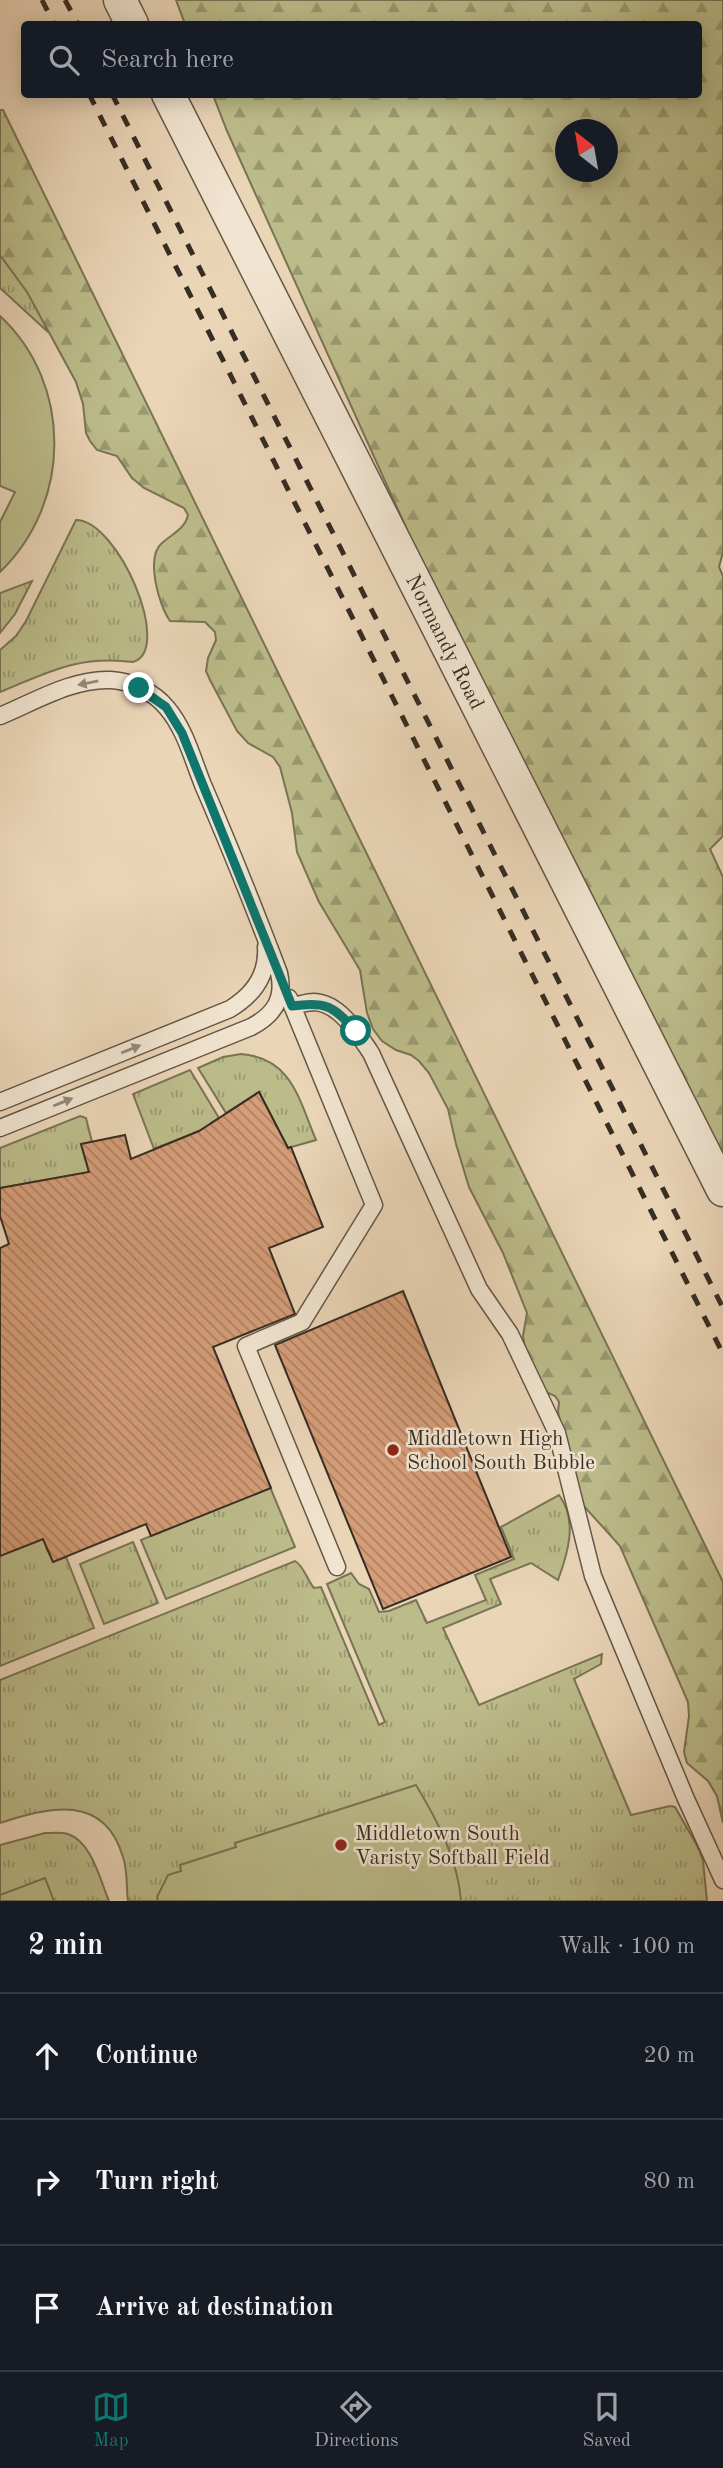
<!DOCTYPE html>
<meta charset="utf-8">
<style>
:root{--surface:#171b24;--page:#20242c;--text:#f1f3f6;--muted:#9ea1a6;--line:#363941;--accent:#0f766e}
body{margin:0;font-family:"Old Standard TT",serif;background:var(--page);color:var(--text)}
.compass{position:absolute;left:555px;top:119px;width:63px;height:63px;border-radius:50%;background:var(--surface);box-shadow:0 4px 18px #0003;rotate:329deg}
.stop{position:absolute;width:21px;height:21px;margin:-16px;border:5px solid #0f766e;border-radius:50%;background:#fff}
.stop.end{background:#0f766e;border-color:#fff;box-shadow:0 2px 7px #0008}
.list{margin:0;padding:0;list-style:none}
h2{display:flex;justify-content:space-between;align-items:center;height:91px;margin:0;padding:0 28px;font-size:30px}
h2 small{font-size:23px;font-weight:400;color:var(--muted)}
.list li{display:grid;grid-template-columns:46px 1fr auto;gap:21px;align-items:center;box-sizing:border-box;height:126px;padding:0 28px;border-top:2px solid var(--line)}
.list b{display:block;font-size:26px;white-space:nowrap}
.list em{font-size:23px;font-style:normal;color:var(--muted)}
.icon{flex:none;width:38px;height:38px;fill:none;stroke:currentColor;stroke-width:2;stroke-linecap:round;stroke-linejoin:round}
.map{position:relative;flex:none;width:723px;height:1901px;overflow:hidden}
.search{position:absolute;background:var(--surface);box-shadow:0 4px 18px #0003;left:21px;right:21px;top:21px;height:77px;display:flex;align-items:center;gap:18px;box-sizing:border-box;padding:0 24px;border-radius:7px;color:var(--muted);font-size:26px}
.sheet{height:469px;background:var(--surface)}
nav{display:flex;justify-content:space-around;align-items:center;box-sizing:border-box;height:98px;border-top:2px solid var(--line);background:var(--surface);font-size:19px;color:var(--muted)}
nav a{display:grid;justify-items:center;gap:4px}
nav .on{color:var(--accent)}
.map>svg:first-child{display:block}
.grass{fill:url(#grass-tufts);stroke:#797456;stroke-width:2}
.forest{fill:url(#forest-firs);stroke:#797456;stroke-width:2;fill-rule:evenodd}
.park{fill:#bcbc8a;stroke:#797456;stroke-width:2}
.building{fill:url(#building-back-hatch);stroke:#362d22;stroke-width:2}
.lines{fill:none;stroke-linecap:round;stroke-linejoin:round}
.service-casing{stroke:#635747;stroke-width:19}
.minor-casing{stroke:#635747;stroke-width:35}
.service{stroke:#f1e4d0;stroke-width:16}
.minor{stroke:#f1e4d0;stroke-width:32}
.rail{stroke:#362d22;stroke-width:5;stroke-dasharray:12 12;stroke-linecap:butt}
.oneway{fill:#948879}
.route{stroke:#0f766e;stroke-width:9}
.poi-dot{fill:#8f2418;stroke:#f1e4d0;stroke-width:2.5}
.labels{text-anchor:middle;stroke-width:5;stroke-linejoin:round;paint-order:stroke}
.street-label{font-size:21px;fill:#362d22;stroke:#f1e4d0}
.poi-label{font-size:21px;fill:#362d22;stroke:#f1e4d0;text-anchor:start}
</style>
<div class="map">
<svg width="723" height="1901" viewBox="0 0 723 1901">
<defs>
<pattern id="grass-tufts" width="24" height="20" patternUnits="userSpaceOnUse" patternTransform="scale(1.75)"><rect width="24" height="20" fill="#bcbc8a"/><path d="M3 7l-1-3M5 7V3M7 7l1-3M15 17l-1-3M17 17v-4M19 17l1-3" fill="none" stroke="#9a9970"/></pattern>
<pattern id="forest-firs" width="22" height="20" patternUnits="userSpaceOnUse" patternTransform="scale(1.75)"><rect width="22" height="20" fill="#bcbc8a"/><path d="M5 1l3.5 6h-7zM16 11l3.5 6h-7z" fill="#9a9970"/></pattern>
<pattern id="building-back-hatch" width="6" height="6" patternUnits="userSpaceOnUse" patternTransform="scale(1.75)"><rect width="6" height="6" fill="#d59d78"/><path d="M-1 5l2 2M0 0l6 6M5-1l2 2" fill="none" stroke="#ae8062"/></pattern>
</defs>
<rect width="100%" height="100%" fill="#ead5b7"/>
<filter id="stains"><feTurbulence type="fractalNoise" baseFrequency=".00286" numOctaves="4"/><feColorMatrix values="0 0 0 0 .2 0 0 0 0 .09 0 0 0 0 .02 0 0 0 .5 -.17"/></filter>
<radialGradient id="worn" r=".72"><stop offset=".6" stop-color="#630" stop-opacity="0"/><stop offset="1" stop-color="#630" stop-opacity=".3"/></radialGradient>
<path class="grass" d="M 0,248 L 13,254 L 48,332 L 0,288 Z
M 76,520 C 118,520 174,650 133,662 C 78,655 49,672 0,692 L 0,650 L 16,636 L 26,621 Z
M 32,581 L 15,614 L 0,633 L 0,593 Z
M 241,1054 C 292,1058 299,1100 316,1140 L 288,1148 L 259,1092 L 226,1113 L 198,1068 L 223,1057 Z
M 190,1070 L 219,1118 L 211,1123 L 212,1126 L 154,1149 L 133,1094 Z
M 80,1116 L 86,1118 L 92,1142 L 81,1144 L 89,1172 L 0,1188 L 0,1148 Z
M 270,1487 L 295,1547 L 166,1599 L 141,1540 Z
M 559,1495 C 578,1520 568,1553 558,1580 L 531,1563 L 490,1579 L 501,1604 L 443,1628 L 479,1705 L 602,1654 L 601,1664 L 574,1679 L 631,1815 L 670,1806 L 675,1807 L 699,1849 L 703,1861 L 707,1901 L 128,1901 C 126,1886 128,1872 123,1857 C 104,1793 50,1807 0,1823 L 0,1680 L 295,1561 C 304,1566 307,1580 314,1588 L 321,1587 L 379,1725 L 385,1722 L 327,1584 L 351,1573 L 359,1584 L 369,1589 L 379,1612 L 389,1611 L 416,1600 L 427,1623 L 486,1600 L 475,1575 L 514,1559 L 501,1527 Z
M 43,1539 L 53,1562 L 66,1557 L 94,1628 L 0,1666 L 0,1556 Z
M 133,1542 L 158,1603 L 104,1624 L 80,1564 Z
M 45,1833 C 52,1833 61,1832 68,1834 C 92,1842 100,1880 109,1901 L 0,1901 L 0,1845 Z"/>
<path class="forest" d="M 176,0 L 723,0 L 723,552 L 719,567 L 723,576 L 723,836 L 710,849 L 723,877 L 723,1166 L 557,862 L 227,131 L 213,95 L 698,94 L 698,24 L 185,24 ZM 566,130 L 608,130 L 608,172 L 566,172 Z
M 0,110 L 3,110 L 723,1582 L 723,1823 L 717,1796 L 708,1781 L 687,1763 L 684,1752 L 689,1716 L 688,1702 L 620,1546 L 581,1503 L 573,1479 L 558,1412 L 559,1402 L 555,1396 L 548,1393 L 539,1382 L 526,1354 L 523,1336 L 527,1313 L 503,1253 L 469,1187 L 456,1144 L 448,1109 L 429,1073 L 419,1061 L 411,1055 L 396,1050 L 382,1041 L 373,1029 L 367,1013 L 360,970 L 319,902 L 297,852 L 292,813 L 280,767 L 273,757 L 248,743 L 237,731 L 210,680 L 206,671 L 208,658 L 216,640 L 215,632 L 205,622 L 170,621 C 159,606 145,557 162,543 C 172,534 185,529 188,515 L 184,508 L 144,488 L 132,478 L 117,456 L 97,450 L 90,441 L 86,433 L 83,404 L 76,382 L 27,292 L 0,255 Z"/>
<path class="park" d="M 0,316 C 73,384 72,503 0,572 L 0,522 L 15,492 L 0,486 Z
M 416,1785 C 437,1820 458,1859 461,1901 L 158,1901 L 157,1897 L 168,1875 L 181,1871 L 180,1865 L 236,1847 L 235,1843 Z
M 45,1878 L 54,1901 L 0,1901 L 0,1895 Z"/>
<path class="building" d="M 259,1092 L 288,1148 L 291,1147 L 323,1227 L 269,1248 L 295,1314 L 213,1347 L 271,1488 L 151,1536 L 146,1524 L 53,1562 L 43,1539 L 0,1556 L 0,1248 L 9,1244 L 0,1216 L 0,1188 L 89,1172 L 81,1144 L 125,1135 L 131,1159 L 199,1131 Z
M 403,1291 L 511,1557 L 383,1609 L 275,1345 Z"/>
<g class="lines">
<g class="service-casing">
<path id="service" d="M 0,716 C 34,702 73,678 111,680 C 131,681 154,692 167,708 C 185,729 193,760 203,785 C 230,847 255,910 279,973 C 285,999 274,1015 251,1027 L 0,1128
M 289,998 L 374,1205 L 302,1322 L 246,1346 L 337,1567
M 292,1006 C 299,1005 307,1002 314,1002 C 340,1003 358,1034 371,1053 L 479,1289 L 510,1334 L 557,1433 L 593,1576 L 686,1799 L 723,1880
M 0,1102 L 230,1009 C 253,995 268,975 266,947"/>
</g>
<g class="minor-casing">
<g id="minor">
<path d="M 120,0 L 132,24"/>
<path id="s1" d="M 168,94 L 723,1190"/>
</g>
</g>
<use href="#service" class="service"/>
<use href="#minor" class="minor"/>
<path class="rail" d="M 42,0 L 54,24
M 65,0 L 78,24
M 89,94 L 723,1354
M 112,94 L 723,1308"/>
</g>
<defs><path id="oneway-solid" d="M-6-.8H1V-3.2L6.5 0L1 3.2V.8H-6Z" transform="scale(1.75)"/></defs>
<g class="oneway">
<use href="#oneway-solid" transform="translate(88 683) rotate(168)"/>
<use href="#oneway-solid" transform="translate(131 1049) rotate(-22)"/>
<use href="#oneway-solid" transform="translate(63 1102) rotate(-22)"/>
</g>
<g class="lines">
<path class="route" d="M 139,688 L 166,707 L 182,733 L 292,1006 C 326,1001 333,1006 356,1031"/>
</g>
<g class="poi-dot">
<circle cx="393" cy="1450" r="7"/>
<circle cx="341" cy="1845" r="7"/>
</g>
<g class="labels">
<g class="street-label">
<text dy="7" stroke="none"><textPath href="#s1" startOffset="614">Normandy Road</textPath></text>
</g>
<g class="poi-label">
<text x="407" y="1445">Middletown High<tspan x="407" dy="24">School South Bubble</tspan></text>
<text x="355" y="1840">Middletown South<tspan x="355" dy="24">Varisty Softball Field</tspan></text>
</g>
</g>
<rect width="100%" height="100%" filter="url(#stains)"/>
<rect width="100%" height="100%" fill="url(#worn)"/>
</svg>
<svg class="compass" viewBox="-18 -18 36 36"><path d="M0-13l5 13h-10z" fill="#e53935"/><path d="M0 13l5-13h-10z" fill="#9ea1a6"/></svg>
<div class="stop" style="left:356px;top:1031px"></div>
<div class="stop end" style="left:139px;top:688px"></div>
<div class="search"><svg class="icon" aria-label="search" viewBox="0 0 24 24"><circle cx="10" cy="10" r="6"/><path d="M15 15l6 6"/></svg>Search here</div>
</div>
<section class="sheet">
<h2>2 min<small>Walk · 100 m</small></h2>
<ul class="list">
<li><svg class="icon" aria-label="ahead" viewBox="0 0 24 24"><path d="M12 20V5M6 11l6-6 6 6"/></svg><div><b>Continue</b></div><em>20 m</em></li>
<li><svg class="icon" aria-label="right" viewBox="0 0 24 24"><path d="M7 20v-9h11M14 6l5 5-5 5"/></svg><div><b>Turn right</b></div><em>80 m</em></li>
<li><svg class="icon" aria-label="arrive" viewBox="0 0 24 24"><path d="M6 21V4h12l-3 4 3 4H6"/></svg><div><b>Arrive at destination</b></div></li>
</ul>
</section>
<nav>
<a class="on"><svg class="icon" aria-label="map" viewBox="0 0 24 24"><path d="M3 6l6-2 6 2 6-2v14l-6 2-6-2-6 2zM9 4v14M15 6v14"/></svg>Map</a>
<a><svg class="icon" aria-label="directions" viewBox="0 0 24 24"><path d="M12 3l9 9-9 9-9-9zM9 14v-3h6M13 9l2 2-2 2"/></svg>Directions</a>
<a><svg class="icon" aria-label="saved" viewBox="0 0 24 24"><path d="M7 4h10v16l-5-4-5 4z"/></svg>Saved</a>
</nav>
